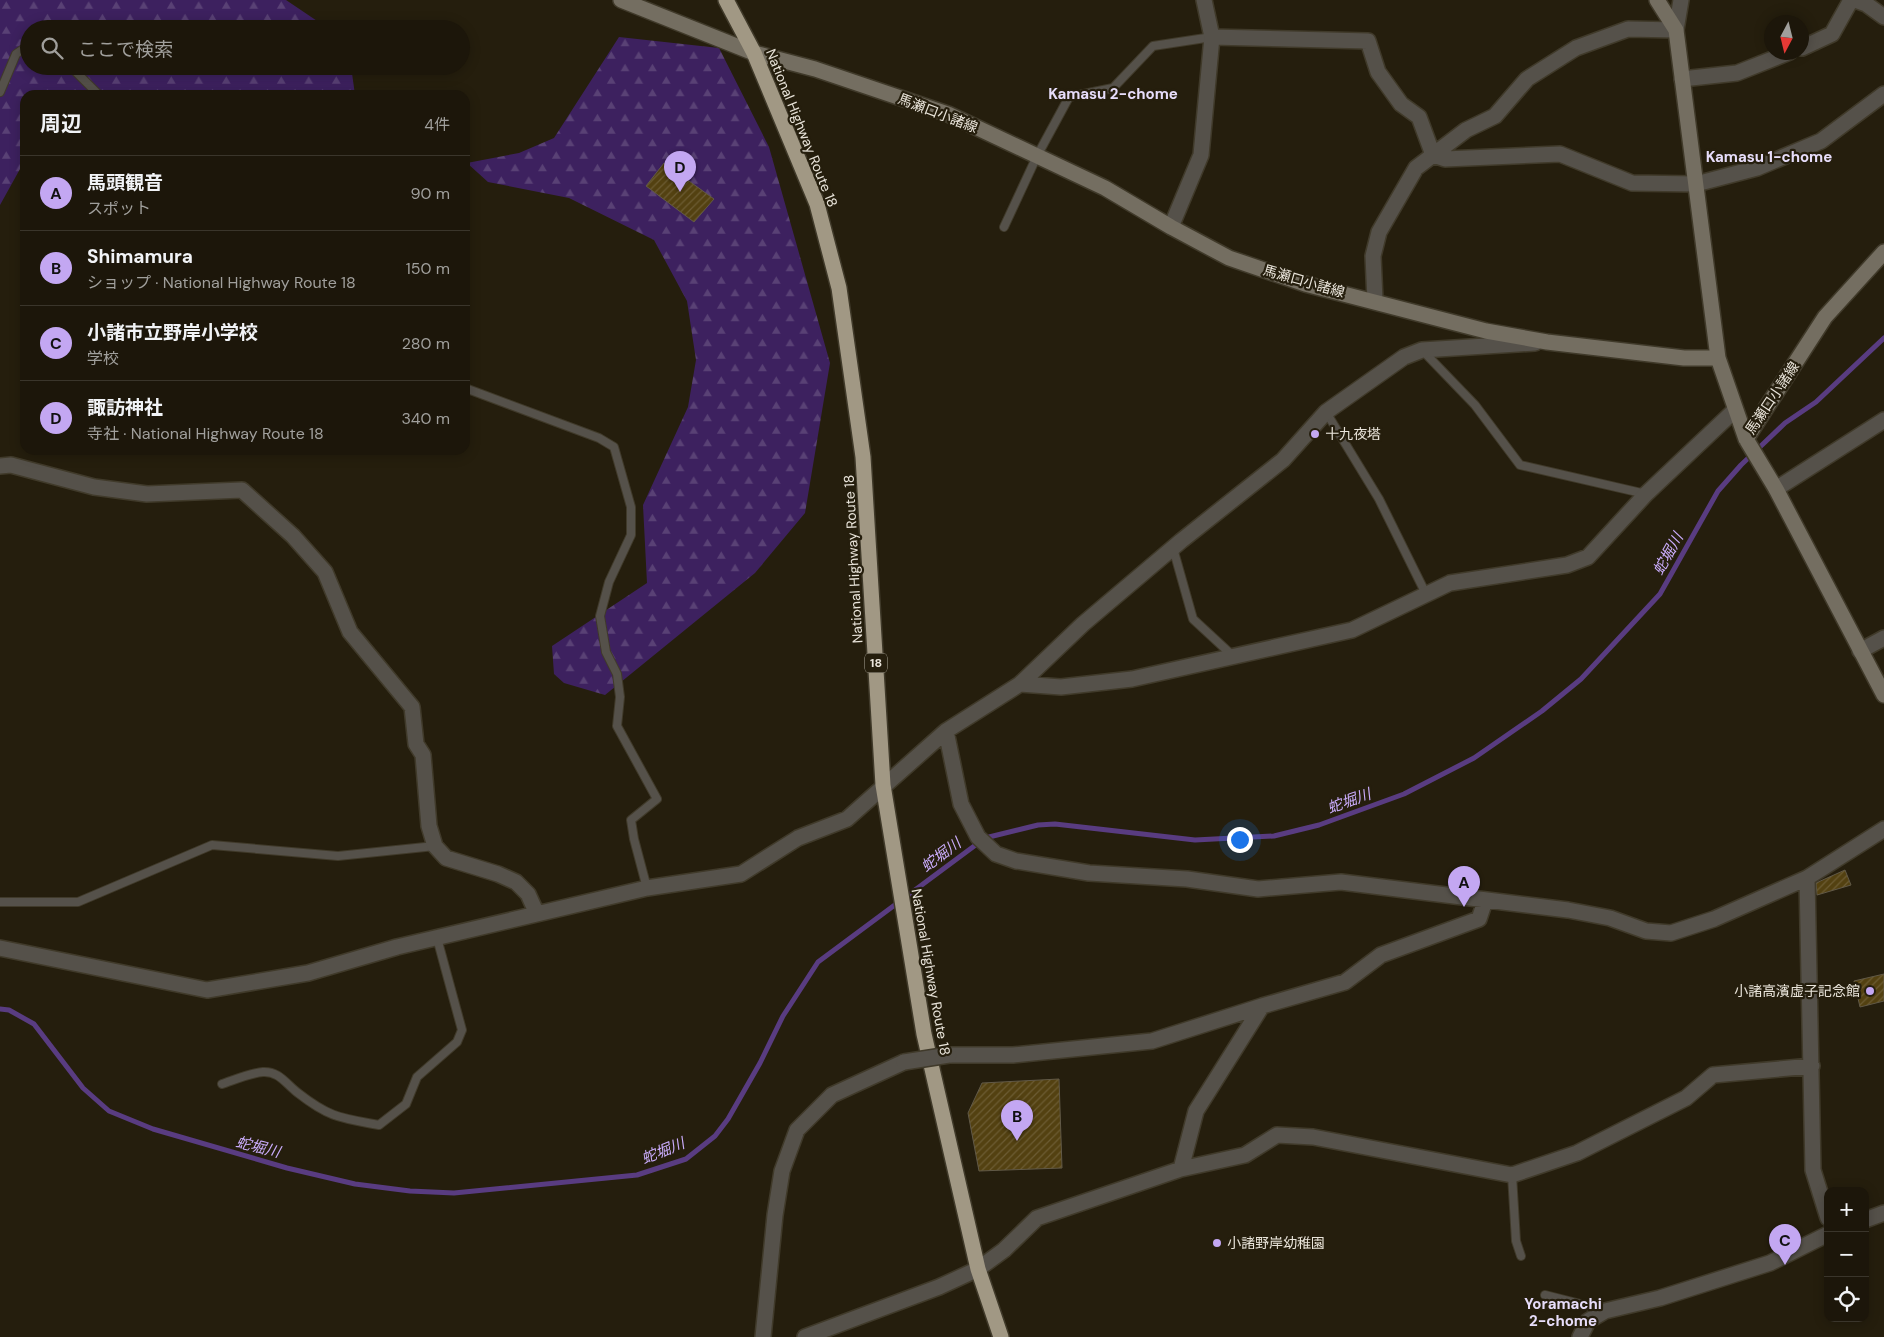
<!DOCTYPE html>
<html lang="ja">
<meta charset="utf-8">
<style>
:root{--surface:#1c160a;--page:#251f13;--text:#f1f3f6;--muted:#a09f9c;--line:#3a352b;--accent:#c3a7f2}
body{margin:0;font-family:"DM Sans","Noto Sans JP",sans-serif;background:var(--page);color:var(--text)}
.controls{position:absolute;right:15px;bottom:15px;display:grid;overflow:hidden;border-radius:10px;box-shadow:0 2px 12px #0003}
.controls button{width:45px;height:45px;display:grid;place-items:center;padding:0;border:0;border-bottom:1px solid var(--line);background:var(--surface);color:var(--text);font:25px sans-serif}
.compass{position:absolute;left:1764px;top:15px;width:45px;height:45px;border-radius:50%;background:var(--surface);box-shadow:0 2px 12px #0003;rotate:187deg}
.you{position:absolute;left:1239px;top:839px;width:18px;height:18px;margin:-12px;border:4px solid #fff;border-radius:50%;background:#1a73e8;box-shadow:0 0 0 8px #1a73e833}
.badge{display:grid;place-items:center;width:32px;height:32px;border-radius:50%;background:var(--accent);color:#111;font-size:16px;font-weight:700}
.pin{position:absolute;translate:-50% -41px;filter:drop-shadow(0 1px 2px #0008)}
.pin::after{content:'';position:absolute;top:26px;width:18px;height:15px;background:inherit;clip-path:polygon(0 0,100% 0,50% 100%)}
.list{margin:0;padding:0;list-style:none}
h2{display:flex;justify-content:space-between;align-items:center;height:65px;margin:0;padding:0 20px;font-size:21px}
h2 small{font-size:16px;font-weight:400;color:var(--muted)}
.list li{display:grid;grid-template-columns:32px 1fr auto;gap:15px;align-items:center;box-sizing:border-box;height:75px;padding:0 20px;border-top:1px solid var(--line)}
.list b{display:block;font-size:19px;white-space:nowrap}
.list p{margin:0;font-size:16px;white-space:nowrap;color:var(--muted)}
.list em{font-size:16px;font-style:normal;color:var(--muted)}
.icon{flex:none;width:28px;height:28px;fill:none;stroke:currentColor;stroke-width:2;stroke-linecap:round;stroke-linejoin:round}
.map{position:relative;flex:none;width:1884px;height:1337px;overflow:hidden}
.search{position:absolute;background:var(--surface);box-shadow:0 2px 12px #0003;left:20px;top:20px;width:450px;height:55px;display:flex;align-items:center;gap:12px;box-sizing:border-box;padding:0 18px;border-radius:28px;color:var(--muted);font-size:19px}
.panel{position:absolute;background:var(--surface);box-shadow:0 2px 12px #0003;left:20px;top:90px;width:450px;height:365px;border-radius:15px}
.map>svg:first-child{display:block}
.forest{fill:url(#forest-firs)}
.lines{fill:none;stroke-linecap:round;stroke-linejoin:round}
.stream{stroke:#593c81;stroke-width:5}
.building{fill:url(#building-hatch);stroke:#615947}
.lane-casing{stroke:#403a2a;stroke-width:10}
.street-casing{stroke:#403a2a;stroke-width:18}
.secondary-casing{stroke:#403a2a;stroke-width:18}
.highway-casing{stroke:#403a2a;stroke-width:18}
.lane{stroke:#55514a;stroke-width:8}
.street{stroke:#55514a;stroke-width:15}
.secondary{stroke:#746e61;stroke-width:15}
.highway{stroke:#a19884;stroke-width:15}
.street-bridge-casing{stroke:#403a2a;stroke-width:18;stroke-linecap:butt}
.street-bridge{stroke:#55514a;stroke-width:15}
.poi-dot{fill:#c3a7f2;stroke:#251e0d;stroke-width:2}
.labels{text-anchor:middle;stroke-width:4.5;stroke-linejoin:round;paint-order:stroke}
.shield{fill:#251e0d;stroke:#aea99c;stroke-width:1}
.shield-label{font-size:12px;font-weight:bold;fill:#e9e4da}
.street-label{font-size:14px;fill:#e9e4da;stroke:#251e0d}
.poi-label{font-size:14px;fill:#e9e4da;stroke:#251e0d;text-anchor:start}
.neighbourhood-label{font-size:15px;font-weight:bold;fill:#e7ddfa;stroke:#251e0d}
.water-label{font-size:15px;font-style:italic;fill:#cbadfd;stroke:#251e0d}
</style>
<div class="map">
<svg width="1884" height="1337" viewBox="0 0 1884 1337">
<defs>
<pattern id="forest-firs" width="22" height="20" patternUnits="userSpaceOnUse" patternTransform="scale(1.25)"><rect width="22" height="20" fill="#3d215f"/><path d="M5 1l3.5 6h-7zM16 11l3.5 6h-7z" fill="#594175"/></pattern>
<pattern id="building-hatch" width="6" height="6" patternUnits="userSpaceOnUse" patternTransform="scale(1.25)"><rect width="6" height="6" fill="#534111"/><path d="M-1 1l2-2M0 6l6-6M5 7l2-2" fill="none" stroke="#6c5c33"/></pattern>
</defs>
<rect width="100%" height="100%" fill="#251e0d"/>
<path class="forest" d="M 0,0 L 286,0 L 329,29 L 29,29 L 29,66 L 351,66 L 355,95 L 25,95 L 25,160 L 0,205 Z
M 619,37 L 719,48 L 769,147 L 830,363 L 805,513 L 755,573 L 605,695 L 564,683 L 554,674 L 552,646 L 647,583 L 643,505 L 688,407 L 696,360 L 687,301 L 654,240 L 569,198 L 488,182 L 467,163 L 519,153 L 554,138 Z"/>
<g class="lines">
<path class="stream" d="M 0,1009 L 9,1010 L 34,1024 L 83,1088 L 109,1111 L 153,1129 L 287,1168 L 355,1184 L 410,1191 L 454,1193 L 637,1175 L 686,1159 L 715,1136 L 728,1119 L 760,1063 L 783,1016 L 818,962 L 985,838 L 1038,825 L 1055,824 L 1195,840 L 1274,836 L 1319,825 L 1404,794 L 1474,758 L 1542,711 L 1581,679 L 1660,594 L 1718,491 L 1741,465 L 1785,423 L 1816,402 L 1884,338"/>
</g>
<path class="building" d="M 664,163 L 714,199 L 694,222 L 646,186 Z
M 1845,870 L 1851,885 L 1817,895 L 1816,883 Z
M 1884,974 L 1884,1001 L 1860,1007 L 1854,981 Z
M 1059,1079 L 1062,1168 L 979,1171 L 968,1113 L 982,1083 Z"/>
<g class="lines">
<g class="lane-casing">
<path id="lane" d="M 70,66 L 99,95
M 0,92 L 16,54 L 29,45
M 1004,227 L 1037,156 L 1069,97 L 1113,88 L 1153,46 L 1212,37
M 1422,350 L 1475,405 L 1520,465 L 1646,494
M 465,388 L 599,438 L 614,447 L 631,507 L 631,535 L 609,582 L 600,616 L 606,652 L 617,674 L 620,697 L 617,726 L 657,799 L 631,820 L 634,839 L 647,888
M 1326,412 L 1379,499 L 1427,596
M 1173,548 L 1193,619 L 1233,656
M 0,902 L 78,902 L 212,845 L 338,856 L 435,846
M 222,1084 C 234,1080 250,1073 263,1072 C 279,1071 286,1084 298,1093 C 330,1118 341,1118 379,1125 L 406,1104 L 417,1077 L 457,1042 L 462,1030 L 437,938
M 1512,1175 L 1516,1241 L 1521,1256
M 1545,1295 L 1604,1310"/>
</g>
<g class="street-casing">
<path id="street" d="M 1855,0 L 1866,4 L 1884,17
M 1212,37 L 1368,41 L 1378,72 L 1401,104 L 1419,117 L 1433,155 L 1445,159 L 1560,154 L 1632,183 L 1696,184 L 1757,168 L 1821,141 L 1884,94
M 1802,48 L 1832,34 L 1851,0
M 1682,79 L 1737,73 L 1790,52
M 1171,227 L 1201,155 L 1212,37 L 1204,0
M 1375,300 L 1373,256 L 1379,232 L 1416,168 L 1466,130 L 1495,116 L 1527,79 L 1576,48 L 1628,29 L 1676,30 L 1681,0
M 0,466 L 11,465 L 94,487 L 147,494 L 242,490 L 293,536 L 325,572 L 350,632 L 412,707 L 416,744 L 423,755 L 429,826 L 435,846 L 446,858 L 498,874 L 516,882 L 528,894 L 537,914
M 1776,489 L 1884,420
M 1860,651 L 1884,638
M 1020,684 L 1061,687 L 1132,679 L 1352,630 L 1450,583 L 1567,565 L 1588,557 L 1646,494 L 1735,410
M 946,731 L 961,804 L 978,837 L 996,854 L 1016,861 L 1089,873 L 1187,879 L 1258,889 L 1341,882 L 1568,910 L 1610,918 L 1646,931 L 1671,933 L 1714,919 L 1807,878 L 1884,829
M 1807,878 L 1813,1170 L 1828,1218
M 0,948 L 207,990 L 308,973 L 397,947 L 647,888 L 741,874 L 798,838 L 847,819 L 946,731 L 1020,684 L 1083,624 L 1181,541 L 1283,460 L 1326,412 L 1404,357 L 1422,350 L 1535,343
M 949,1055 L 1013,1055 L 1152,1041 L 1262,1006
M 1181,1169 L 1196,1111 L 1262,1006 L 1345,982 L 1381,955 L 1479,919 L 1485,901
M 1865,1220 L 1884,1213
M 763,1337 L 775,1215 L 782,1171 L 797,1130 L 832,1095 L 904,1062
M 805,1337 L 939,1287 L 978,1269 L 1004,1250 L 1037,1218 L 1181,1169 L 1245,1155 L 1277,1135 L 1313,1137 L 1512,1175 L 1577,1153 L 1686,1098 L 1713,1075 L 1812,1066
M 1580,1337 L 1588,1321 L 1605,1311 L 1660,1298 L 1770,1263 L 1828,1234"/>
</g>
<g class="secondary-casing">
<path id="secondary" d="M 621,0 L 754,53 L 815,69 L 948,114 L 1105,188 L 1171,227 L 1229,258 L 1305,284 L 1486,331 L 1547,342 L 1684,358 L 1718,358
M 1657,0 L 1676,30 L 1718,358 L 1746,439 L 1776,489 L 1884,695
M 1746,439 L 1825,317 L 1884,252"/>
</g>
<g class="highway-casing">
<path id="highway" d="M 726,0 L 754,53 L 817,204 L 839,288 L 863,457 L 883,785 L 924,1034 L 978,1269 L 1001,1337"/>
</g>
<use href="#lane" class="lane"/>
<use href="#street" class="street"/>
<use href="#secondary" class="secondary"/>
<use href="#highway" class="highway"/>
<g class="street-bridge-casing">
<path id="street-bridge" d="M 904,1062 L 949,1055"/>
</g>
<use href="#street-bridge" class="street-bridge"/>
</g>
<g class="poi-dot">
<circle cx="1315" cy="434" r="5"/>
<circle cx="1870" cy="991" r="5"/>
<circle cx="1217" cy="1243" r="5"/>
</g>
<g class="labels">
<rect class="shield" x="865" y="653.5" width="22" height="19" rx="4"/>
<g class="shield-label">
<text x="876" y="667">18</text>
</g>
<g class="street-label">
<text transform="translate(938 113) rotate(21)" y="5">馬瀬口小諸線</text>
<text transform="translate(802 128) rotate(68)" y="5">National Highway Route 18</text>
<text transform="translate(1304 281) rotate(16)" y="5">馬瀬口小諸線</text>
<text transform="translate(1772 398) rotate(-56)" y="5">馬瀬口小諸線</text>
<text transform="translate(853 559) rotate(-93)" y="5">National Highway Route 18</text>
<text transform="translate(931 972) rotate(80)" y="5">National Highway Route 18</text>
</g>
<g class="poi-label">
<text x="1325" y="439">十九夜塔</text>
<text x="1860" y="996" text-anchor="end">小諸高濱虚子記念館</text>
<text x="1227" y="1248">小諸野岸幼稚園</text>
</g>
<g class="neighbourhood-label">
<text x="1113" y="99">Kamasu 2-chome</text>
<text x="1769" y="162">Kamasu 1-chome</text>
<text x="1563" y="1309">Yoramachi<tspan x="1563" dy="17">2-chome</tspan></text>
</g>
<g class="water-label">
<text transform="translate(1668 554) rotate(-61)" y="5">蛇堀川</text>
<text transform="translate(1349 801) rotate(-20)" y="5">蛇堀川</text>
<text transform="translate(941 855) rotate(-37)" y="5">蛇堀川</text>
<text transform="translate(258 1147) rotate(14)" y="5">蛇堀川</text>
<text transform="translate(663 1151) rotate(-22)" y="5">蛇堀川</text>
</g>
</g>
</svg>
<div class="controls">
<button>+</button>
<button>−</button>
<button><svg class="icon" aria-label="locate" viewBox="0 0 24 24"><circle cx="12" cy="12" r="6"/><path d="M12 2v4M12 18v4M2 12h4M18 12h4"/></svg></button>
</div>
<svg class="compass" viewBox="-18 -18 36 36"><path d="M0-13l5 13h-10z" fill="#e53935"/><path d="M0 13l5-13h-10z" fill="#a09f9c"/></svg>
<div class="you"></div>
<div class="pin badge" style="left:1464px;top:907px">A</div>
<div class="pin badge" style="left:1017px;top:1141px">B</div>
<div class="pin badge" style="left:1785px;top:1265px">C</div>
<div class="pin badge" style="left:680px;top:192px">D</div>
<div class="search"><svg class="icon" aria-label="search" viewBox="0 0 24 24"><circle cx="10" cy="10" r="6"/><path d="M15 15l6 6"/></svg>ここで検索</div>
<section class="panel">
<h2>周辺<small>4件</small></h2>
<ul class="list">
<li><span class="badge">A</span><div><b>馬頭観音</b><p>スポット</p></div><em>90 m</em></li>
<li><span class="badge">B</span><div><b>Shimamura</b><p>ショップ · National Highway Route 18</p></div><em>150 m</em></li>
<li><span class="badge">C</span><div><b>小諸市立野岸小学校</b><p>学校</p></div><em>280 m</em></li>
<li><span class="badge">D</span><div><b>諏訪神社</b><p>寺社 · National Highway Route 18</p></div><em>340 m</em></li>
</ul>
</section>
</div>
